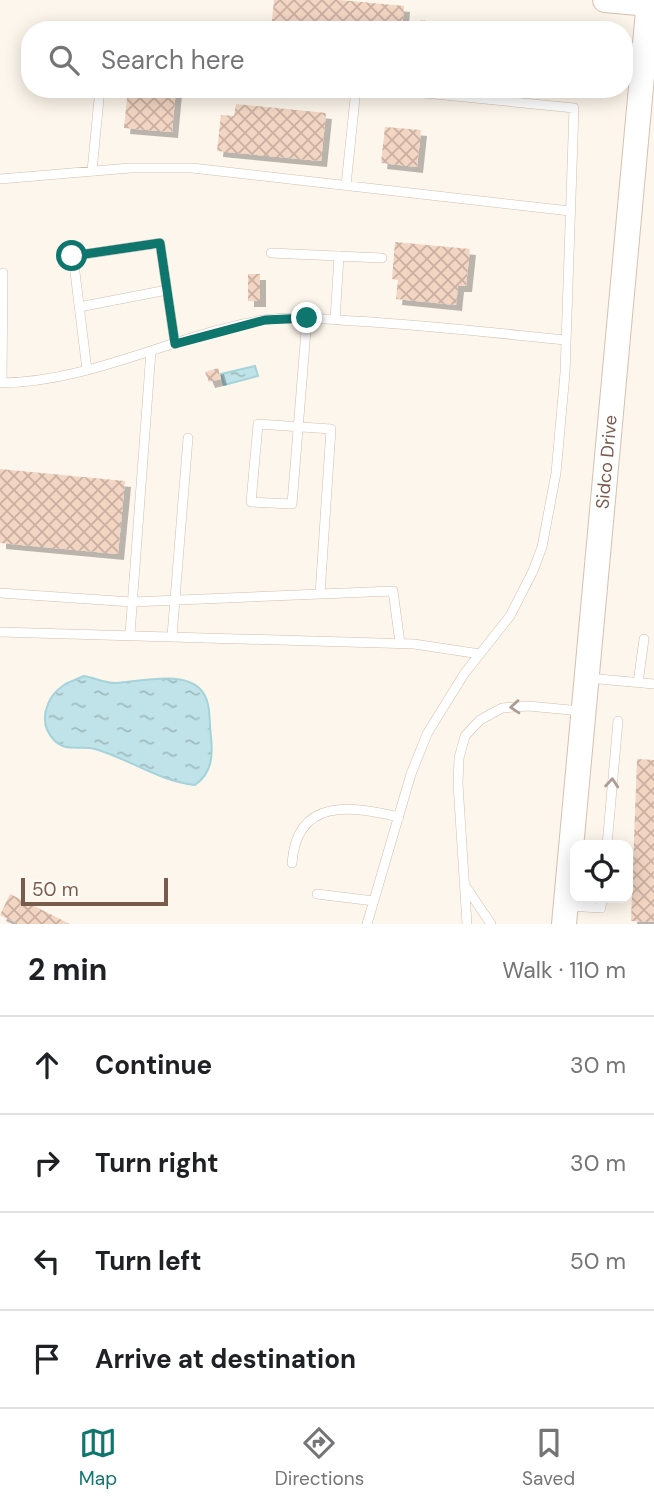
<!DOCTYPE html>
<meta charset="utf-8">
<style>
:root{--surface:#fff;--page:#f6f6f6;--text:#202124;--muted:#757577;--line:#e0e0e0;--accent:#0f766e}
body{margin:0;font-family:"DM Sans",sans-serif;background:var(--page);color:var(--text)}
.controls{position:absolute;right:21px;bottom:21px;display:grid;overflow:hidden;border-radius:14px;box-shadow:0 4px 18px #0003}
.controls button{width:63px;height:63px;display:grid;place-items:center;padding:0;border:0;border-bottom:2px solid var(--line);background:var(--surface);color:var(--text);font:35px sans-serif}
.scale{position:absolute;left:21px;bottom:18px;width:147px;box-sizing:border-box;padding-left:7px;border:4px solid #7a5c4d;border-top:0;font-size:19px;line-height:24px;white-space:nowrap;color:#7a5c4d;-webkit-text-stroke:5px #fffaf3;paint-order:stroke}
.stop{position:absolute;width:21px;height:21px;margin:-16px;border:5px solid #0f766e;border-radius:50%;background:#fff}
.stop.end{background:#0f766e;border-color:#fff;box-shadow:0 2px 7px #0008}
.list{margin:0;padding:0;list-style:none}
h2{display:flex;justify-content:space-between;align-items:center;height:91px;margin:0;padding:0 28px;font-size:30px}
h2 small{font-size:23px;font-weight:400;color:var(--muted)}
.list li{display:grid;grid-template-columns:46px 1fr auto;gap:21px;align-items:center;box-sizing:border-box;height:98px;padding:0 28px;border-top:2px solid var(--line)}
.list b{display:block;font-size:26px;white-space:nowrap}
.list em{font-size:23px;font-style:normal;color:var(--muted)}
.icon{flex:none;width:38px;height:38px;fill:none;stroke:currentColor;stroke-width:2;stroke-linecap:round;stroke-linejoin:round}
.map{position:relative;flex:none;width:654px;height:924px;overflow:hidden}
.search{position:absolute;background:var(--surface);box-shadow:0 4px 18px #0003;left:21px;right:21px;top:21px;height:77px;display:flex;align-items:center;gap:18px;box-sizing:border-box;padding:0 24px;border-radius:28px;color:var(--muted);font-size:26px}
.sheet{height:483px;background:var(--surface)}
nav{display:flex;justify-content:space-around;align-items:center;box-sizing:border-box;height:98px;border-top:2px solid var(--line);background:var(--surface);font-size:19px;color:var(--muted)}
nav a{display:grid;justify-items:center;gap:4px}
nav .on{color:var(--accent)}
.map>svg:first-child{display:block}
.water{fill:url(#water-ripples);stroke:#a5d3da;stroke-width:2}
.building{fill:url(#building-cross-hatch);filter:url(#shadow)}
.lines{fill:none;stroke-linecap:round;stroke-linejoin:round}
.lane-casing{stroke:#d1beb0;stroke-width:10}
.secondary-casing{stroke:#d6c0b0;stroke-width:26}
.lane{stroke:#fff;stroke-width:9}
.secondary{stroke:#fff;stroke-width:24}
.oneway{stroke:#af9d94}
.route{stroke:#0f766e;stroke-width:9}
.labels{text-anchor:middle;stroke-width:5;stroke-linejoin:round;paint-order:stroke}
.street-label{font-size:18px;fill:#7a5c4d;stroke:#fffaf3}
</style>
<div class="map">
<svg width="654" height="924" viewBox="0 0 654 924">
<defs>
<pattern id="water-ripples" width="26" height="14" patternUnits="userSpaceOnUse" patternTransform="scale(1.75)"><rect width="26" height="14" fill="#bfe3e8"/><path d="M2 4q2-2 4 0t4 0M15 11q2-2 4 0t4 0" fill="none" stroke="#a0bbbe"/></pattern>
<pattern id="building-cross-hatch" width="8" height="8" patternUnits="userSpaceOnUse" patternTransform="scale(1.75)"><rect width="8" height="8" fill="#f3d5c3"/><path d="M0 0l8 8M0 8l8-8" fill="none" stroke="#cab0a1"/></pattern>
<filter id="shadow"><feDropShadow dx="6" dy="6" stdDeviation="0" flood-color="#0004"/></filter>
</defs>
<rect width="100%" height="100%" fill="#fdf6ec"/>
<path class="water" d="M 255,366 L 258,376 L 224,385 L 221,374 Z
M 84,676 C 95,678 105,683 116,683 C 140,682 189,668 204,694 C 211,705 209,724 211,737 C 213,756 212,773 195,785 C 158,781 130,759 95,749 C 81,745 66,753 54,740 C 37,722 46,697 64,685 C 70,681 78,679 84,676 Z"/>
<path class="building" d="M 274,0 L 340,0 L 404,6 L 402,30 L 271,30 Z
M 128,89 L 176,89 L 172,132 L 124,128 Z
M 236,104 L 326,113 L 321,161 L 217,151 L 221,115 L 234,116 Z
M 385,127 L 421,130 L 417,167 L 381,163 Z
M 395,242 L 470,249 L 466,286 L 458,286 L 456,305 L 396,299 L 398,280 L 392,279 Z
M 248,274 L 260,274 L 260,301 L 248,301 Z
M 218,368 L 221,379 L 209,382 L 205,372 Z
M 0,469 L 125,481 L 118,554 L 0,543 Z
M 637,759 L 654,760 L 654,922 L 631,921 Z
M 10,894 L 70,924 L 19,924 L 0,915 Z"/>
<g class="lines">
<g class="lane-casing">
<path id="lane" d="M 423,30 L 423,25
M 92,171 L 100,89
M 0,179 L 130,168 L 192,168 L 570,211
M 346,185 L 356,89
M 271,253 L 382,258
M 79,307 L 167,290
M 307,318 L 292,504 L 251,502 L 258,424 L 331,429 L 320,594
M 335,320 L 339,256
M 87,370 L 73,256 L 160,243 L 175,344
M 0,383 C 92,382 174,335 263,320 C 293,316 324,319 354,321 C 425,325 495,333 566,340
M 2,383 L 3,273
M 0,593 L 132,602 L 393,591 L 400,643
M 0,632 L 414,644 L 480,654
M 130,634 L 151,351
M 172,636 L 188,438
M 588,678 L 654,684
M 638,683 L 644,639
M 607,845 L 618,721
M 292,863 C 297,797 351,806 399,817
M 466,887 L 491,924
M 317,894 L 374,901
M 567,906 L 601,908 L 602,898
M 367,924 L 411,774 L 427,734 L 464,674 L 510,616 L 533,571 L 542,547 L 556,473 L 565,373 L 574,108 L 384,89
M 467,924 L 458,784 L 459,758 L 465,736 L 480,720 L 502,708 L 528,706 L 581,711"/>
</g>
<g class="secondary-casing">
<g id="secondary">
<path d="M 605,0 L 649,4"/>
<path id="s1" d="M 564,924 L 649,0"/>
</g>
</g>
<use href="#lane" class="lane"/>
<use href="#secondary" class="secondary"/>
</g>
<defs><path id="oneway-chevron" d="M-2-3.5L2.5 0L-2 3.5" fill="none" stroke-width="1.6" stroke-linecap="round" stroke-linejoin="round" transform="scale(1.75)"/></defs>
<g class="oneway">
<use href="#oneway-chevron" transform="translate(515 707) rotate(176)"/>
<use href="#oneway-chevron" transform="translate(612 783) rotate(-85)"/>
</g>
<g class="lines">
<path class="route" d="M 72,256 L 160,243 L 175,344 L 265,320 L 307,318"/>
</g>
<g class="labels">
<g class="street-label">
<text dy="6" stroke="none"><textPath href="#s1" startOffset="464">Sidco Drive</textPath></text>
</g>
</g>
</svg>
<div class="controls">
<button><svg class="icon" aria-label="locate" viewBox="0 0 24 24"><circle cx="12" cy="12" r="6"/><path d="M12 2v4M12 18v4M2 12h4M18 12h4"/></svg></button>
</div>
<div class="scale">50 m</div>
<div class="stop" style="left:72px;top:256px"></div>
<div class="stop end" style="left:307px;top:318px"></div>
<div class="search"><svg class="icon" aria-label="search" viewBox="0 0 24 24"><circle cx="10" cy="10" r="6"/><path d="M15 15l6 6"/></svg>Search here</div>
</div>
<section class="sheet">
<h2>2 min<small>Walk · 110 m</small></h2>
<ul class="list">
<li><svg class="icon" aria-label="ahead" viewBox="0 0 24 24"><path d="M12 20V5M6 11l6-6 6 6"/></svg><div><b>Continue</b></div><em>30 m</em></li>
<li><svg class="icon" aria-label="right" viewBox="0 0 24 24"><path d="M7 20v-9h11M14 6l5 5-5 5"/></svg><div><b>Turn right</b></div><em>30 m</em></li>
<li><svg class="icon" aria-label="left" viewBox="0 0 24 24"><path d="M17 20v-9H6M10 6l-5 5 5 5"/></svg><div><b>Turn left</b></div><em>50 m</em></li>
<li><svg class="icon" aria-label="arrive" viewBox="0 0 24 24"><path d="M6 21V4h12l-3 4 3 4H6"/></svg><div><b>Arrive at destination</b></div></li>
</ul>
</section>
<nav>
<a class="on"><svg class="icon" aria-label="map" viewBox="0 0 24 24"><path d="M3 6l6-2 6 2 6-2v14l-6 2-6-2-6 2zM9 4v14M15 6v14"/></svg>Map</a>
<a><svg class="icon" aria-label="directions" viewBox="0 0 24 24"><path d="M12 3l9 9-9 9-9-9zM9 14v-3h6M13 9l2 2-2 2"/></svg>Directions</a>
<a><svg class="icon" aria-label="saved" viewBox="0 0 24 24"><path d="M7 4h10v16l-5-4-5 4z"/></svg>Saved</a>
</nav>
